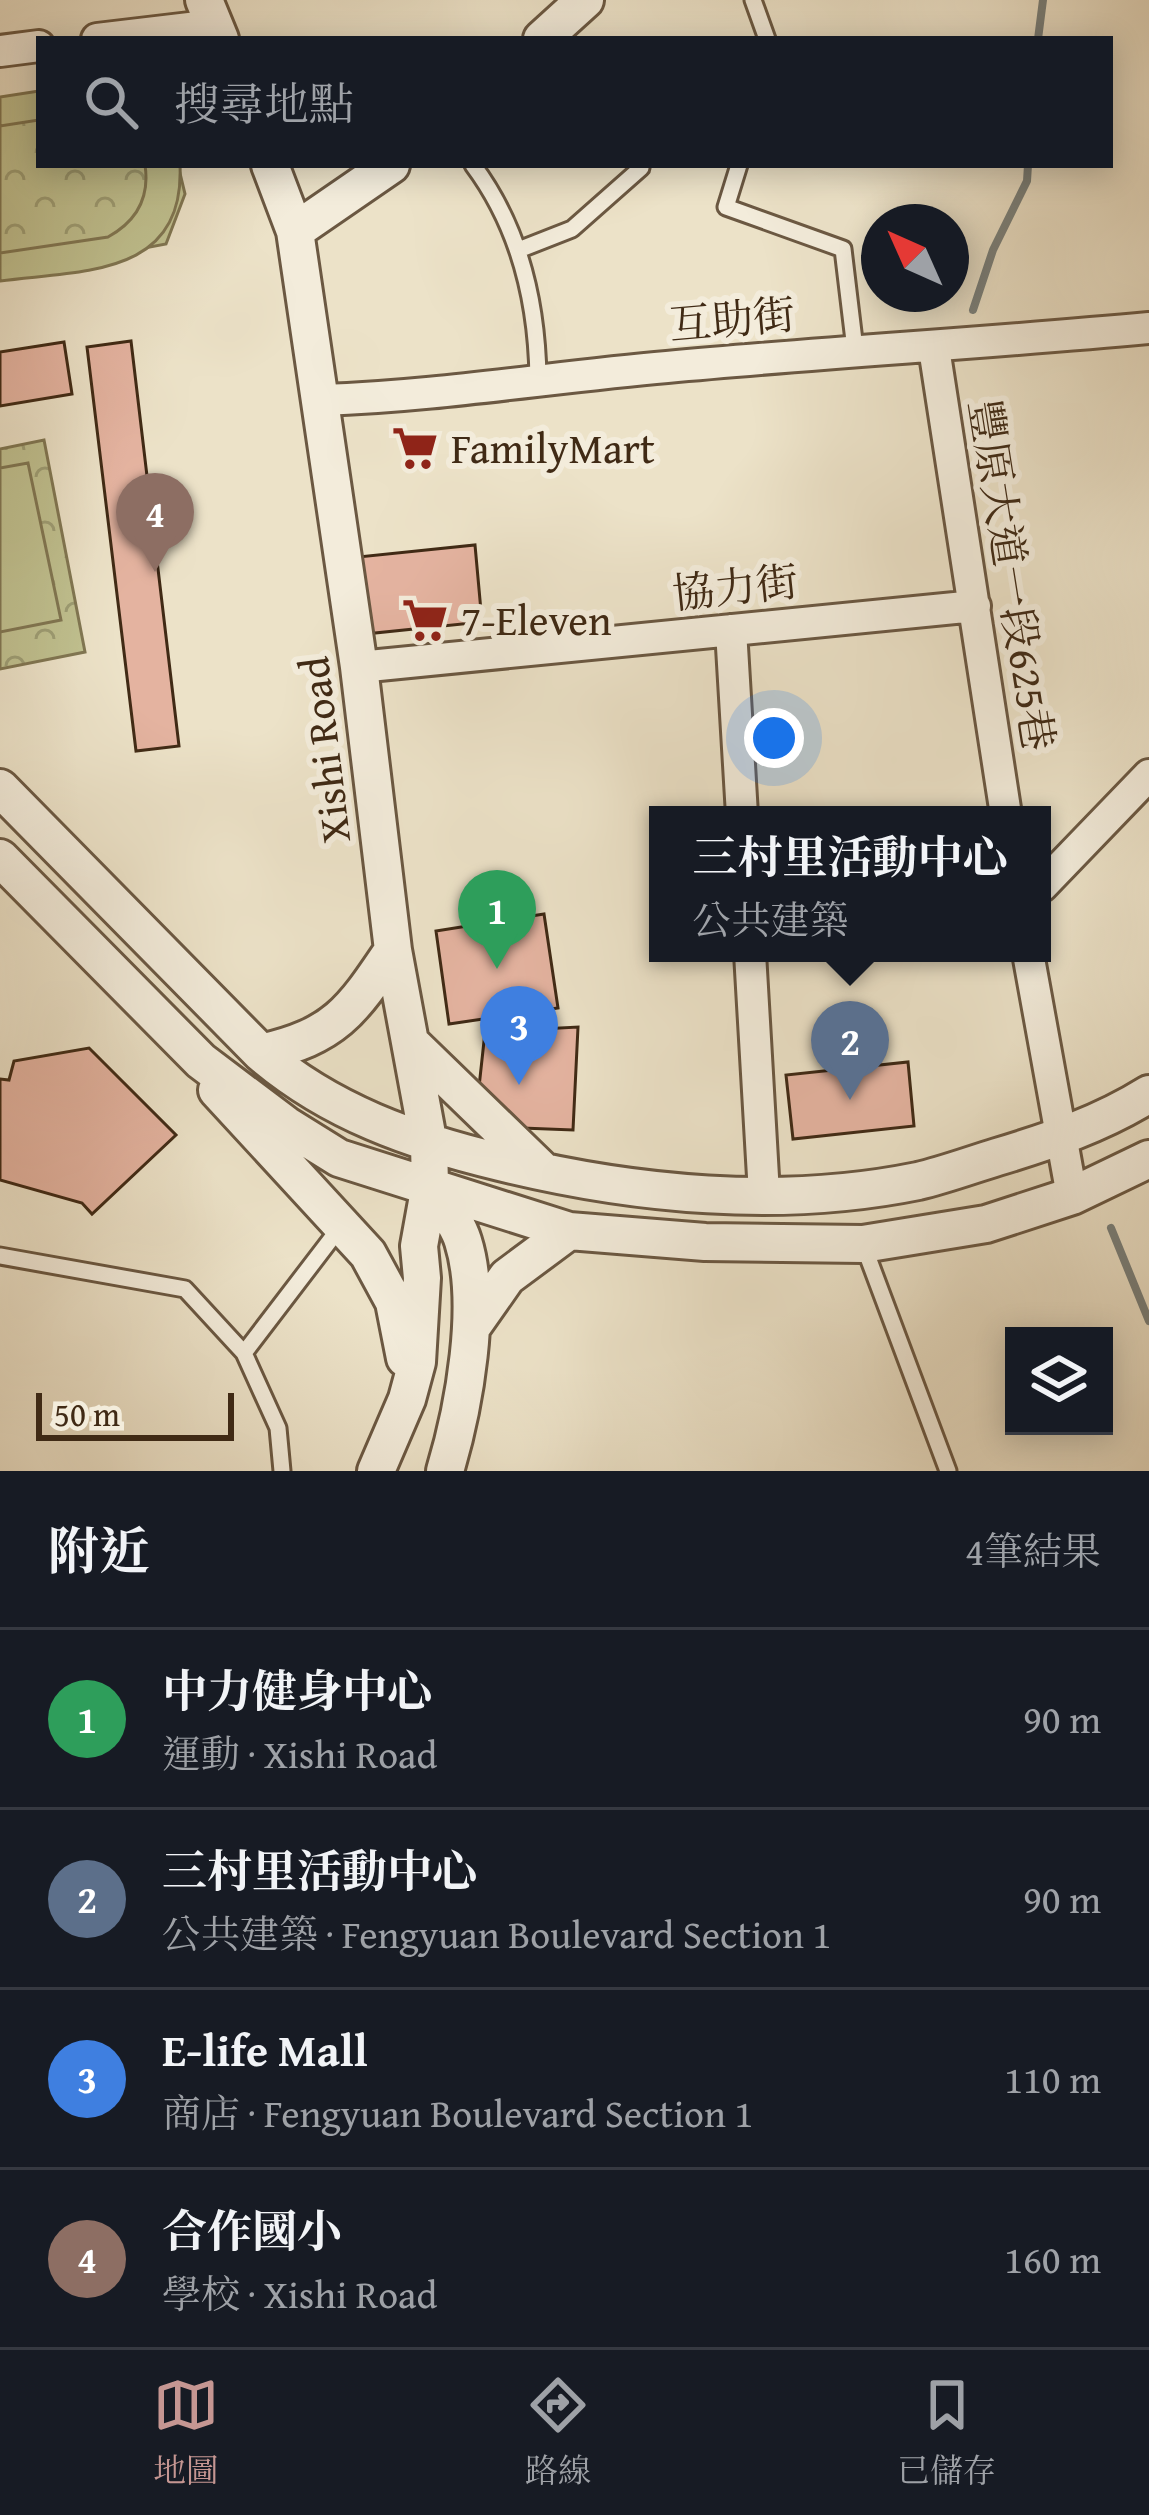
<!DOCTYPE html>
<html lang="zh-TW">
<meta charset="utf-8">
<style>
:root{--surface:#171b24;--page:#20242c;--text:#f1f3f6;--muted:#9ea1a6;--line:#363941;--accent:#c59692}
body{margin:0;font-family:"Gentium Book Plus","Noto Serif TC",serif;background:var(--page);color:var(--text)}
.controls{position:absolute;right:36px;bottom:36px;display:grid;overflow:hidden;border-radius:0px;box-shadow:0 6px 30px #0003}
.controls button{width:108px;height:108px;display:grid;place-items:center;padding:0;border:0;border-bottom:3px solid var(--line);background:var(--surface);color:var(--text);font:60px sans-serif}
.compass{position:absolute;left:861px;top:204px;width:108px;height:108px;border-radius:50%;background:var(--surface);box-shadow:0 6px 30px #0003;rotate:315deg}
.scale{position:absolute;left:36px;bottom:30px;width:198px;box-sizing:border-box;padding-left:12px;border:6px solid #402a15;border-top:0;font-size:33px;line-height:42px;white-space:nowrap;color:#402a15;-webkit-text-stroke:9px #f3ecdb;paint-order:stroke}
.you{position:absolute;left:774px;top:738px;width:42px;height:42px;margin:-30px;border:9px solid #fff;border-radius:50%;background:#1a73e8;box-shadow:0 0 0 18px #1a73e833}
.badge{display:grid;place-items:center;width:78px;height:78px;border-radius:50%;background:var(--accent);color:#fff;font-size:39px;font-weight:700}
.pin{position:absolute;translate:-50% -99px;filter:drop-shadow(0 3px 6px #0008)}
.pin::after{content:'';position:absolute;top:63px;width:42px;height:36px;background:inherit;clip-path:polygon(0 0,100% 0,50% 100%)}
.popup{position:absolute;left:649px;top:806px;width:402px;height:156px;box-sizing:border-box;display:grid;place-content:center;border-radius:0px;background:var(--surface);filter:drop-shadow(0 3px 9px #0005);font-size:39px;white-space:nowrap;color:var(--muted)}
.popup b{font-size:45px;color:var(--text)}
.popup::after{content:'';position:absolute;left:50%;top:100%;margin-left:-24px;border:24px solid transparent;border-top-color:var(--surface)}
.list{margin:0;padding:0;list-style:none}
h2{display:flex;justify-content:space-between;align-items:center;height:156px;margin:0;padding:0 48px;font-size:51px}
h2 small{font-size:39px;font-weight:400;color:var(--muted)}
.list li{display:grid;grid-template-columns:78px 1fr auto;gap:36px;align-items:center;box-sizing:border-box;height:180px;padding:0 48px;border-top:3px solid var(--line)}
.list b{display:block;font-size:45px;white-space:nowrap}
.list p{margin:0;font-size:39px;white-space:nowrap;color:var(--muted)}
.list em{font-size:39px;font-style:normal;color:var(--muted)}
.icon{flex:none;width:66px;height:66px;fill:none;stroke:currentColor;stroke-width:2;stroke-linecap:round;stroke-linejoin:round}
.map{position:relative;flex:none;width:1149px;height:1471px;overflow:hidden}
.search{position:absolute;background:var(--surface);box-shadow:0 6px 30px #0003;left:36px;right:36px;top:36px;height:132px;display:flex;align-items:center;gap:30px;box-sizing:border-box;padding:0 42px;border-radius:0px;color:var(--muted);font-size:45px}
.sheet{height:876px;background:var(--surface)}
nav{display:flex;justify-content:space-around;align-items:center;box-sizing:border-box;height:168px;border-top:3px solid var(--line);background:var(--surface);font-size:33px;color:var(--muted)}
nav a{display:grid;justify-items:center;gap:6px}
nav .on{color:var(--accent)}
.map>svg:first-child{display:block}
.park{fill:url(#park-crowns);stroke:#807652;stroke-width:3}
.pitch{fill:#c0c190;stroke:#807652;stroke-width:3}
.lines{fill:none;stroke-linecap:round;stroke-linejoin:round}
.stream{stroke:#79807c;stroke-width:8}
.building{fill:#e4b3a0;stroke:#402a15;stroke-width:3}
.service-casing{stroke:#6b5842;stroke-width:21}
.minor-casing{stroke:#6b5842;stroke-width:36}
.tertiary-casing{stroke:#6b5842;stroke-width:42}
.service{stroke:#f3ecdb;stroke-width:15}
.minor{stroke:#f3ecdb;stroke-width:30}
.tertiary{stroke:#f3ecdb;stroke-width:36}
.labels{text-anchor:middle;stroke-width:12;stroke-linejoin:round;paint-order:stroke}
.street-label{font-size:42px;fill:#402a15;stroke:#f3ecdb}
.poi-label{font-size:42px;fill:#402a15;stroke:#f3ecdb;text-anchor:start}
</style>
<div class="map">
<svg width="1149" height="1471" viewBox="0 0 1149 1471">
<defs>
<pattern id="park-crowns" width="20" height="18" patternUnits="userSpaceOnUse" patternTransform="scale(3)"><rect width="20" height="18" fill="#c0c190"/><path d="M2 6a3 3 0 1 1 6 0M12 15a3 3 0 1 1 6 0" fill="none" stroke="#9d9d74"/></pattern>
</defs>
<rect width="100%" height="100%" fill="#ece2c8"/>
<filter id="stains"><feTurbulence type="fractalNoise" baseFrequency=".00167" numOctaves="4"/><feColorMatrix values="0 0 0 0 .2 0 0 0 0 .09 0 0 0 0 .02 0 0 0 .5 -.17"/></filter>
<radialGradient id="worn" r=".72"><stop offset=".6" stop-color="#630" stop-opacity="0"/><stop offset="1" stop-color="#630" stop-opacity=".3"/></radialGradient>
<path class="park" d="M 39,100 L 39,165 L 178,165 L 185,194 L 166,244 L 54,265 L 0,270 L 0,104 Z
M 44,440 L 85,652 L 0,669 L 0,449 Z"/>
<path class="pitch" d="M 39,91 L 39,120 L 0,126 L 0,97 Z
M 145,165 L 180,165 C 185,278 81,270 0,281 L 0,253 L 108,237 C 137,221 150,198 145,165 Z
M 28,463 L 61,620 L 0,632 L 0,468 Z"/>
<g class="lines">
<path class="stream" d="M 1038,39 L 1043,0
M 973,310 L 993,250 L 1027,181 L 1028,165
M 1111,1228 L 1149,1321"/>
</g>
<path class="building" d="M 131,341 L 179,746 L 136,751 L 87,347 Z
M 64,342 L 72,394 L 0,406 L 0,352 Z
M 475,545 L 482,622 L 365,634 L 358,557 Z
M 544,914 L 558,1008 L 449,1024 L 436,931 Z
M 578,1027 L 573,1130 L 522,1128 L 479,1087 L 485,1032 Z
M 89,1048 L 176,1135 L 92,1214 L 82,1203 L 0,1180 L 0,1079 L 9,1080 L 14,1061 Z
M 908,1062 L 914,1126 L 793,1139 L 786,1075 Z"/>
<g class="lines">
<g class="service-casing">
<path id="service" d="M 753,0 L 767,39
M 473,165 C 520,228 537,301 538,379
M 739,165 L 726,207 L 843,249 L 855,349
M 521,249 L 572,229 L 641,168
M 863,1244 L 948,1471
M 0,1256 L 185,1289 L 244,1353
M 282,1471 L 278,1428 L 244,1353 L 341,1226"/>
</g>
<g class="minor-casing">
<path id="minor" d="M 97,39 L 215,25
M 0,51 L 39,46
M 934,348 L 1006,815
M 323,400 C 438,396 552,377 667,367 C 828,352 988,343 1149,328
M 731,630 L 742,815
M 359,667 L 975,606
M 1042,886 L 1149,775
M 750,953 L 764,1194
M 1028,953 L 1072,1196"/>
</g>
<g class="tertiary-casing">
<path id="tertiary" d="M 204,0 L 220,39
M 542,39 L 585,0
M 270,165 L 295,231 L 359,667 L 393,950 L 429,1145 L 430,1185 L 419,1246 L 422,1278 L 417,1362 L 407,1399 L 376,1471
M 295,231 L 391,165
M 0,788 L 261,1053 C 330,1112 412,1141 500,1162 C 634,1195 781,1209 918,1181 C 944,1175 971,1165 997,1157 C 1050,1141 1101,1124 1149,1094
M 0,858 L 201,1061 L 286,1125 L 339,1158 L 569,1231 L 705,1242 L 863,1244 L 986,1224 L 1072,1196 L 1149,1159
M 413,1045 L 540,1168
M 261,1053 C 336,1036 352,1011 393,950
M 217,1090 L 368,1254 L 394,1302 L 405,1358
M 430,1185 C 441,1203 457,1221 463,1241 C 483,1304 464,1408 445,1471
M 474,1324 L 507,1277 L 569,1231"/>
</g>
<use href="#service" class="service"/>
<use href="#minor" class="minor"/>
<use href="#tertiary" class="tertiary"/>
</g>
<defs>
<g id="supermarket-bare" transform="scale(3.6)"><path d="M-6-5.5h2.5l.6 2H6L4.5 2H-2.5L-4.4-4H-6ZM-1.5 3.2a1.3 1.3 0 1 0 .1 0ZM3 3.2a1.3 1.3 0 1 0 .1 0Z" fill="#8f2418" stroke="#f3ecdb" stroke-width="2.5" paint-order="stroke"/></g>
</defs>
<g fill-rule="evenodd">
<use href="#supermarket-bare" x="415" y="448"/>
<use href="#supermarket-bare" x="425" y="620"/>
</g>
<g class="labels">
<g class="street-label">
<text transform="translate(732 319) rotate(-5)" y="15">互助街</text>
<text transform="translate(1012 575) rotate(81)" y="15">豐原大道一段625巷</text>
<text transform="translate(735 587) rotate(-6)" y="15">協力街</text>
<text transform="translate(324 750) rotate(-97)" y="15">Xishi Road</text>
</g>
<g class="poi-label">
<text x="451" y="463">FamilyMart</text>
<text x="461" y="635">7-Eleven</text>
</g>
</g>
<rect width="100%" height="100%" filter="url(#stains)"/>
<rect width="100%" height="100%" fill="url(#worn)"/>
</svg>
<div class="controls">
<button><svg class="icon" aria-label="layers" viewBox="0 0 24 24"><path d="M12 4l9 5-9 5-9-5zM3 14l9 5 9-5"/></svg></button>
</div>
<svg class="compass" viewBox="-18 -18 36 36"><path d="M0-13l5 13h-10z" fill="#e53935"/><path d="M0 13l5-13h-10z" fill="#9ea1a6"/></svg>
<div class="scale">50 m</div>
<div class="you"></div>
<div class="pin badge" style="left:497px;top:969px;background:#2e9e5b">1</div>
<div class="pin badge" style="left:850px;top:1100px;background:#5c6f8a">2</div>
<div class="popup"><b>三村里活動中心</b>公共建築</div>
<div class="pin badge" style="left:519px;top:1085px;background:#3f7fe0">3</div>
<div class="pin badge" style="left:155px;top:572px;background:#8d6e63">4</div>
<div class="search"><svg class="icon" aria-label="search" viewBox="0 0 24 24"><circle cx="10" cy="10" r="6"/><path d="M15 15l6 6"/></svg>搜尋地點</div>
</div>
<section class="sheet">
<h2>附近<small>4筆結果</small></h2>
<ul class="list">
<li><span class="badge" style="background:#2e9e5b">1</span><div><b>中力健身中心</b><p>運動 · Xishi Road</p></div><em>90 m</em></li>
<li><span class="badge" style="background:#5c6f8a">2</span><div><b>三村里活動中心</b><p>公共建築 · Fengyuan Boulevard Section 1</p></div><em>90 m</em></li>
<li><span class="badge" style="background:#3f7fe0">3</span><div><b>E-life Mall</b><p>商店 · Fengyuan Boulevard Section 1</p></div><em>110 m</em></li>
<li><span class="badge" style="background:#8d6e63">4</span><div><b>合作國小</b><p>學校 · Xishi Road</p></div><em>160 m</em></li>
</ul>
</section>
<nav>
<a class="on"><svg class="icon" aria-label="map" viewBox="0 0 24 24"><path d="M3 6l6-2 6 2 6-2v14l-6 2-6-2-6 2zM9 4v14M15 6v14"/></svg>地圖</a>
<a><svg class="icon" aria-label="directions" viewBox="0 0 24 24"><path d="M12 3l9 9-9 9-9-9zM9 14v-3h6M13 9l2 2-2 2"/></svg>路線</a>
<a><svg class="icon" aria-label="saved" viewBox="0 0 24 24"><path d="M7 4h10v16l-5-4-5 4z"/></svg>已儲存</a>
</nav>
